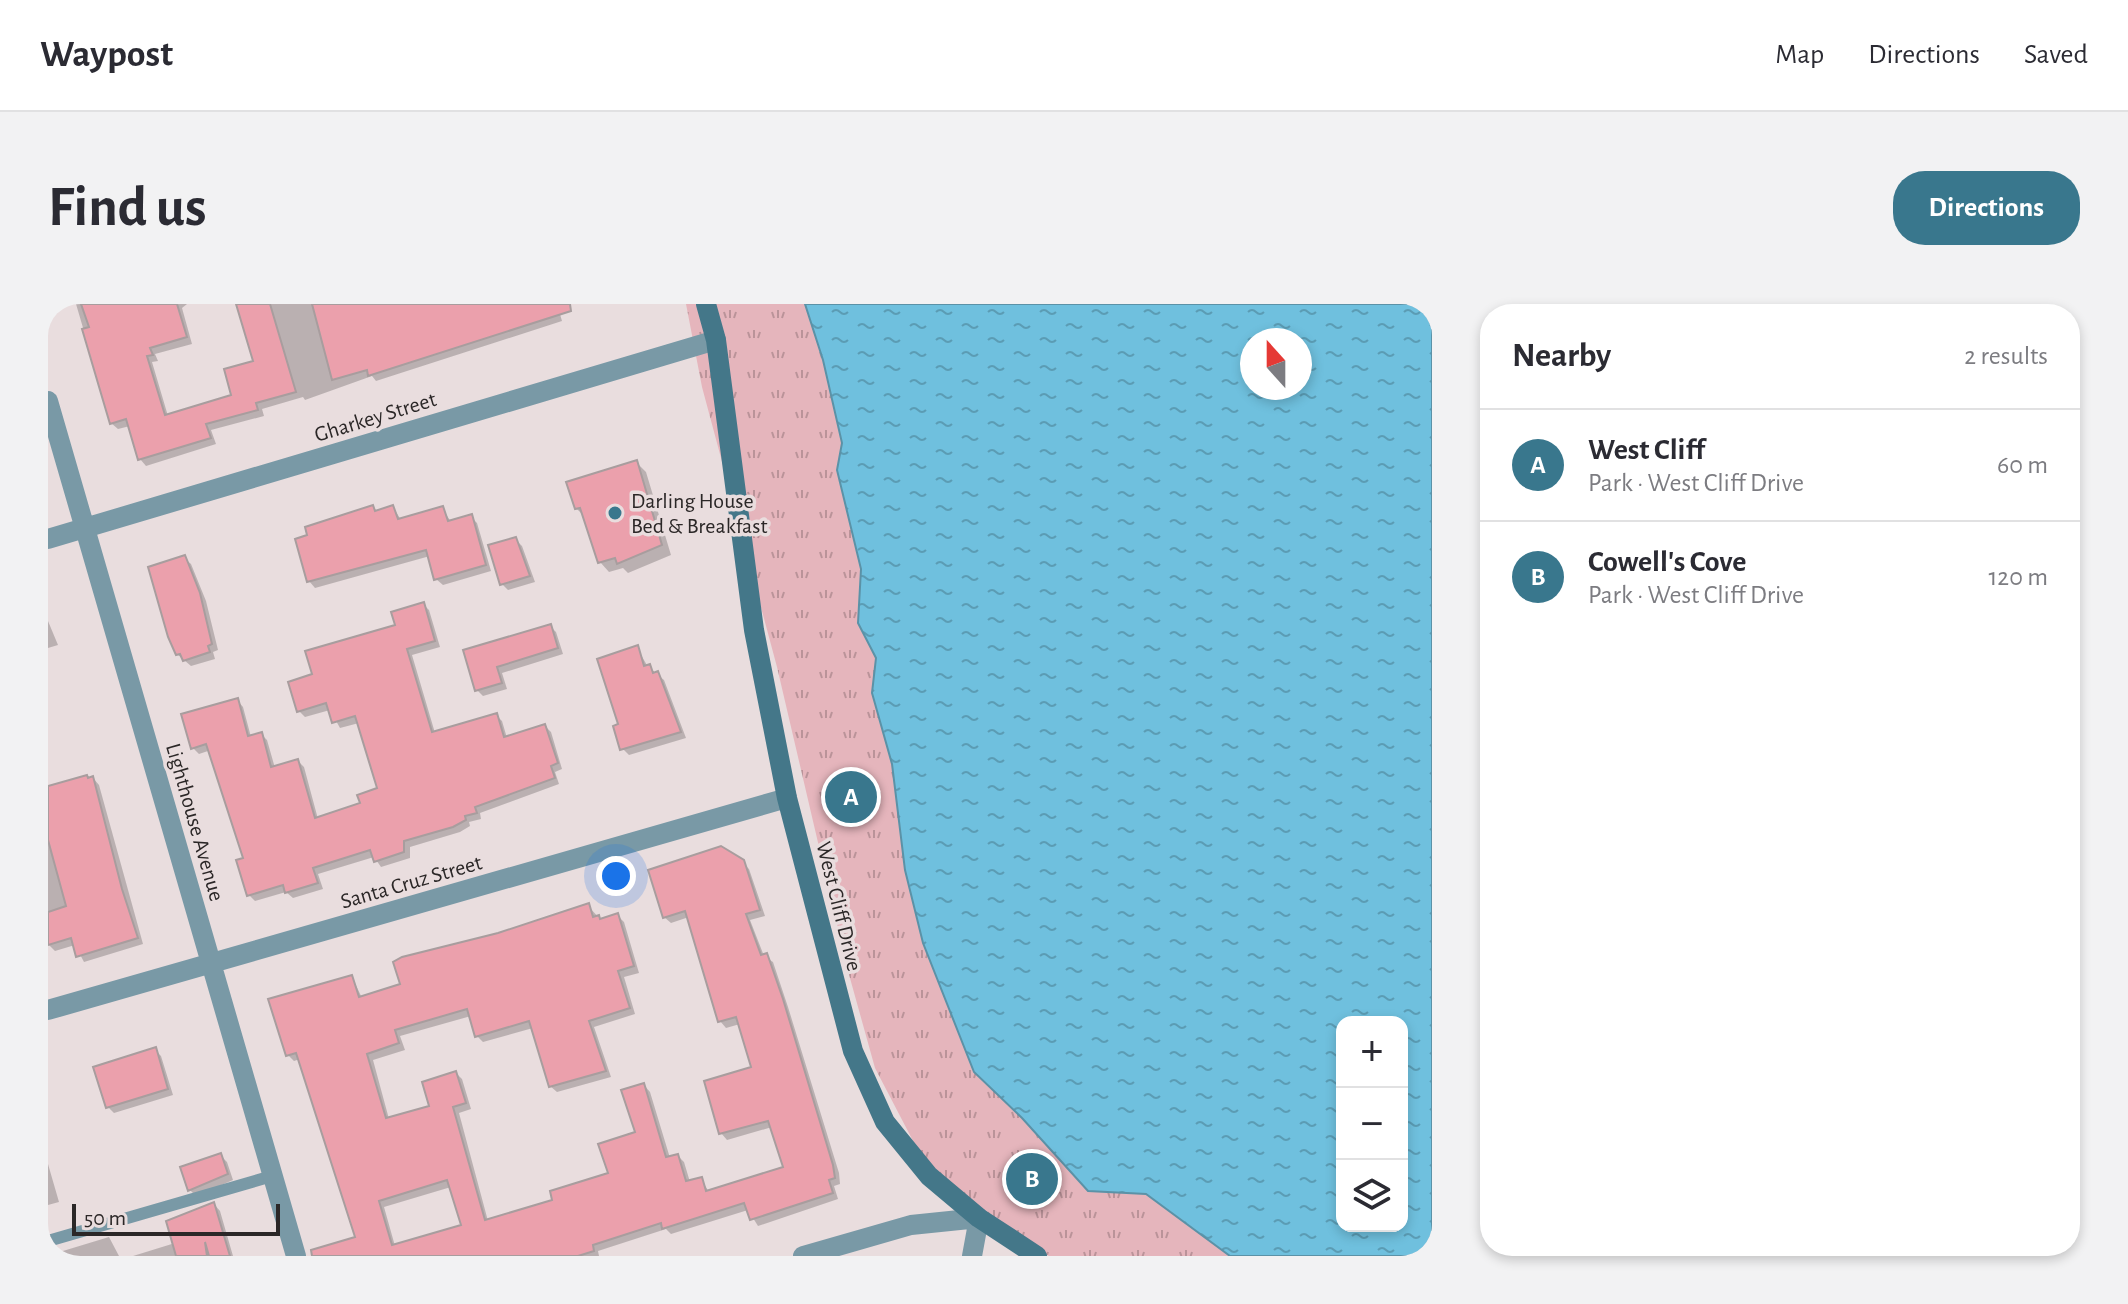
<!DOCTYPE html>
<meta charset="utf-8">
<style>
:root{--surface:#fff;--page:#f2f2f3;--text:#2b2b33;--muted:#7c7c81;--line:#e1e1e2;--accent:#39778d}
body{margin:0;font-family:"Alegreya Sans",sans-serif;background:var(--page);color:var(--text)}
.controls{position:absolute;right:24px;bottom:24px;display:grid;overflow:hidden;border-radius:16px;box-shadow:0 4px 12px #0003}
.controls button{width:72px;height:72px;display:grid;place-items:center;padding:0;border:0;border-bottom:2px solid var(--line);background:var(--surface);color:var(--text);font:40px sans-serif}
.compass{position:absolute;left:1192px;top:24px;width:72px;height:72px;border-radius:50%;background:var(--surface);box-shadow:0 4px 12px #0003;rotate:339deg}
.scale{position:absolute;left:24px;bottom:20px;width:208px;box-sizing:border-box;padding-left:8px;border:4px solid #2b2727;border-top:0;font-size:22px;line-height:28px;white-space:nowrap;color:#2b2727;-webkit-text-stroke:6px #e9ddde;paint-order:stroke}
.you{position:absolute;left:568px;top:572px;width:28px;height:28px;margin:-20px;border:6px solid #fff;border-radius:50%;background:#1a73e8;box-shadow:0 0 0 12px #1a73e833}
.badge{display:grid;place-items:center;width:52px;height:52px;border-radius:50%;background:var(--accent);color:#fff;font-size:26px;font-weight:700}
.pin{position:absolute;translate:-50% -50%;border:4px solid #fff;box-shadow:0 2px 8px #0006}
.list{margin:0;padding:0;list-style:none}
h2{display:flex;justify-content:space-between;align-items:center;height:104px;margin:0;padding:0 32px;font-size:34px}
h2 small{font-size:26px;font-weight:400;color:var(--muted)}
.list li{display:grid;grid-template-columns:52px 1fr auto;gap:24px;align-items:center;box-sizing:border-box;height:112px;padding:0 32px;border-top:2px solid var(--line)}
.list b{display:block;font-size:30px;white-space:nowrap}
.list p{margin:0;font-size:26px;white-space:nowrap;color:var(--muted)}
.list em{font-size:26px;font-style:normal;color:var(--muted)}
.icon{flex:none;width:44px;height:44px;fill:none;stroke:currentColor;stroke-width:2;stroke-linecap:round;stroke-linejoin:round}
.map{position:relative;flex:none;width:1384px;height:952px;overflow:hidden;border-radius:32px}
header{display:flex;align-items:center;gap:48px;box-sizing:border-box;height:112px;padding:0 40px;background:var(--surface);border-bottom:2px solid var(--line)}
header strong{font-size:38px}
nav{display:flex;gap:44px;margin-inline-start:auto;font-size:28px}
.intro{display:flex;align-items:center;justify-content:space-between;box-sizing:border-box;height:192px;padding:0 48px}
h1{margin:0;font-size:56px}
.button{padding:20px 36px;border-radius:32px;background:var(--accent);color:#fff;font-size:28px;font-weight:700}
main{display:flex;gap:48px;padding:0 48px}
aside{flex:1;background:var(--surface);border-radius:32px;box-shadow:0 4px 12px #0003}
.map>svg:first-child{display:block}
.grass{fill:url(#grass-tufts)}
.water{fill:url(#water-ripples);stroke:#5b92a7;stroke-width:2;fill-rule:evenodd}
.shadow{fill:#0003;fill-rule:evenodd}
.building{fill:#eba0ac;stroke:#a89d9e;stroke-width:2;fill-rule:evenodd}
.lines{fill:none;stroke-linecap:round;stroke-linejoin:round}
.lane{stroke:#7999a6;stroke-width:12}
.street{stroke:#7999a6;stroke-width:20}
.secondary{stroke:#447789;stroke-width:20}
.poi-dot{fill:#39778d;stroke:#e9ddde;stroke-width:3}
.labels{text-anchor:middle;stroke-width:7;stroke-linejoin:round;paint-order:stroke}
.street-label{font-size:22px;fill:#2b2727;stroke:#e9ddde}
.poi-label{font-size:22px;fill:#2b2727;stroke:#e9ddde;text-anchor:start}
</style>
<header>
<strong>Waypost</strong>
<nav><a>Map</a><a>Directions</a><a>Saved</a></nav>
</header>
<div class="intro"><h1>Find us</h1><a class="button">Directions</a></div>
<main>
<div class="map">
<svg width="1384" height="952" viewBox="0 0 1384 952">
<defs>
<pattern id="grass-tufts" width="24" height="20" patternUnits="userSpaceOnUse" patternTransform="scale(2)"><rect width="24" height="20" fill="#e5b5bc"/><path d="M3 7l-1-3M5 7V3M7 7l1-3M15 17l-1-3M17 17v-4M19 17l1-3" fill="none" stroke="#ba9399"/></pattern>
<pattern id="water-ripples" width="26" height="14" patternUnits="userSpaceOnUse" patternTransform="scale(2)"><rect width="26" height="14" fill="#6fc0de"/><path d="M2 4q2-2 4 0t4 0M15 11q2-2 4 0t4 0" fill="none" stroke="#5b9cb4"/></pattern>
</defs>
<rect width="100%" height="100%" fill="#e9ddde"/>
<path class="grass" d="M 638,0 L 757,0 L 775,56 L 794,139 L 789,166 L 813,265 L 810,319 L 828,354 L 824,389 L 844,460 L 857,566 L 875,639 L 926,768 L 974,814 L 1040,887 L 1098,890 L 1182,952 L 1001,952 L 916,903 L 876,858 L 827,764 L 800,667 L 729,363 L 654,83 Z"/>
<path class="water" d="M 757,0 L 1384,0 L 1384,952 L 1182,952 L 1098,890 L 1040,887 L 974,814 L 926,768 L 875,639 L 857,566 L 844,460 L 824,389 L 828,354 L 810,319 L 813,265 L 789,166 L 794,139 L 775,56 ZM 1204,36 L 1252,36 L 1252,84 L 1204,84 ZM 1294,718 L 1354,718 L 1354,922 L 1294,922 Z"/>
<path class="shadow" d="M 28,0 L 139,0 L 134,4 L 144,40 L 107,50 L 110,57 L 104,58 L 120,112 L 186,92 L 207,58 L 195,0 L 509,0 L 514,17 L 328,77 L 324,72 L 257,96 L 255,93 L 214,105 L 216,112 L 163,126 L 168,140 L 98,162 L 92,155 L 82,122 L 70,125 L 63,119 Z
M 588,158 L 598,168 L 623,251 L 580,269 L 575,264 L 561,268 L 552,258 L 537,213 L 528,204 Z
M 345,203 L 353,216 L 394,204 L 403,218 L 423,213 L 429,219 L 443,267 L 395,281 L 388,275 L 382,252 L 267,284 L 261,277 L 325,204 L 329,208 Z
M 467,235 L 474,242 L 487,278 L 460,286 L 454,280 Z
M 136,254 L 143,260 L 158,297 L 170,346 L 165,348 L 167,355 L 143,362 L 129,350 Z
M 375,300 L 381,306 L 392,343 L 364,351 L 387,429 L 448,411 L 454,417 L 459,434 L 497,422 L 503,428 L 514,465 L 507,468 L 511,480 L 432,509 L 433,515 L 421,518 L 422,522 L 412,528 L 362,543 L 362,554 L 333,563 L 326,553 L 270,570 L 275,585 L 245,594 L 238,588 L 207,597 L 201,591 L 198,555 L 163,446 L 151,450 L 145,444 L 189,396 L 195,403 L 203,433 L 213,430 L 219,436 L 227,464 L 250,457 L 256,463 L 270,515 L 314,500 L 331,486 L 311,419 L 292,424 L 282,406 L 257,413 L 251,407 L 243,379 L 267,372 L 349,323 Z
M 0,317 L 10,341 L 0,344 Z
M 502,322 L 508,328 L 515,350 L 454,369 L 459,385 L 435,392 L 429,386 L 418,347 Z
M 589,344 L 600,363 L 616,376 L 638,434 L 581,451 L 574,444 L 572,421 Z
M 45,474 L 51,481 L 95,640 L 36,658 L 27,641 L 7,647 L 0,640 L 0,484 Z
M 694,558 L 701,565 L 717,612 L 702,616 L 716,652 L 725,658 L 740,703 L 791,869 L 792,880 L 786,882 L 790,895 L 710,922 L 700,906 L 623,930 L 618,925 L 550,947 L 551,952 L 294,952 L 309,935 L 252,755 L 246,757 L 240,751 L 304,673 L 314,694 L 354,681 L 451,631 L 540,602 L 554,617 L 570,612 L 576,618 L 591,669 L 576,673 L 587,710 L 546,723 L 563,773 L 509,788 L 502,782 L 485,724 L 435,738 L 429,732 L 423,712 L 352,732 L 357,746 L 325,756 L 341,815 L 384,804 L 408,769 L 414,775 L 423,805 L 411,809 L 440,917 L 507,897 L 562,870 L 589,829 L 596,781 L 602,788 L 622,854 L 630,852 L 636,858 L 642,878 L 653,875 L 661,888 L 737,864 L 724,823 L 679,836 L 673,829 L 705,764 L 692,720 L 678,724 L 672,717 L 641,613 L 623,619 L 616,613 ZM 403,883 L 415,922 L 347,942 L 336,903 Z
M 107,746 L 113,752 L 125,791 L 66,809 L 60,803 Z
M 173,852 L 179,858 L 185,876 L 148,892 L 142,886 Z
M 0,860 L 11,898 L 0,901 Z
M 166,900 L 172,907 L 185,952 L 85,952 L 127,939 Z
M 61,933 L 71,952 L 5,952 L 5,950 Z"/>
<path class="building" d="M 33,0 L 129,0 L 139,33 L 102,44 L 105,51 L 99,52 L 117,111 L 183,91 L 176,65 L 205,57 L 188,0 L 222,0 L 248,88 L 208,99 L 210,106 L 158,120 L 163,134 L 90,156 L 78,115 L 62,120 L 34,25 L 41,23 Z
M 264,0 L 522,0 L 523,7 L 320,72 L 319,66 L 284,76 Z
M 589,156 L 614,241 L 569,260 L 567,254 L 550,259 L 532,204 L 527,205 L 518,178 Z
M 325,201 L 327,207 L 345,201 L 350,215 L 395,202 L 400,217 L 424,210 L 438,261 L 386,276 L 378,246 L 259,278 L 247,235 L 259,231 L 257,223 Z
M 468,233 L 482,272 L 452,281 L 440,241 Z
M 137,251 L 152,289 L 164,340 L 160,342 L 162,348 L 135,357 L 132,350 L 128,351 L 120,333 L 100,263 Z
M 376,298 L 387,337 L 359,345 L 384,428 L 449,409 L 456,433 L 497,420 L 510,459 L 503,462 L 507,474 L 427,503 L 429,509 L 417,512 L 418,516 L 405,523 L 356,537 L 356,548 L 326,558 L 322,546 L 265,564 L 270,579 L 237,589 L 235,581 L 199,592 L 188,556 L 195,554 L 158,440 L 143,445 L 133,410 L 190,394 L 200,432 L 214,428 L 223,463 L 250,455 L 267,514 L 312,499 L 309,491 L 329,484 L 307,412 L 284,419 L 278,399 L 249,408 L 240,378 L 264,370 L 257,347 L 347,321 L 343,308 Z
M 503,320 L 510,344 L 449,363 L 454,379 L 427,387 L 415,346 Z
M 590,341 L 596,362 L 602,360 L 605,369 L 610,367 L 633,428 L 572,446 L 565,422 L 570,420 L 549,355 Z
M 39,471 L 40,474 L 45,472 L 74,585 L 90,634 L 28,653 L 23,634 L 0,641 L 0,608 L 18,602 L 0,536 L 0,482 Z
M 673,542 L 696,556 L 705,584 L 712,606 L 698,610 L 713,651 L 719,649 L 735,695 L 785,861 L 787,874 L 781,876 L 785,889 L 702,916 L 696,899 L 614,925 L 613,919 L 545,941 L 546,947 L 530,952 L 264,952 L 263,946 L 307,933 L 248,749 L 238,752 L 220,695 L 304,671 L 311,693 L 352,680 L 345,658 L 354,653 L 450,629 L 541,599 L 545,613 L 551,611 L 552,615 L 570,609 L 586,662 L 570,667 L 582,704 L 541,717 L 558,767 L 501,783 L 481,717 L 427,733 L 419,705 L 347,726 L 351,739 L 319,750 L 338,814 L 381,802 L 374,778 L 408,767 L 418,799 L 405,803 L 437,916 L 504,896 L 502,887 L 560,869 L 550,840 L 587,828 L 573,786 L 596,779 L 618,853 L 630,850 L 638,877 L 654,873 L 658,887 L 735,863 L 720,817 L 671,830 L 656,777 L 703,763 L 688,713 L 670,718 L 637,607 L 615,614 L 600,566 ZM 399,876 L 413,921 L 344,941 L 331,897 Z
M 108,743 L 120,785 L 58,804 L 45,763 Z
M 173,849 L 180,870 L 140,887 L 132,863 Z
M 166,898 L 182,952 L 161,952 L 157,938 L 159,952 L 128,952 L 118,917 Z"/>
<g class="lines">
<path class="lane" d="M 0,937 L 224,872"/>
<path class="street" d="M 0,97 L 248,952
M 0,235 L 668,36
M 0,706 L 739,494
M 755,952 L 863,921 L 931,914 L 924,952"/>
<path class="secondary" d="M 658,0 L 668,36 L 706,326 L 739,494 L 805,747 L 837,818 L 881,872 L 931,914 L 989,952"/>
</g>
<circle class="poi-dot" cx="567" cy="209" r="8"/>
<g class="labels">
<g class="street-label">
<text transform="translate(327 112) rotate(-17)" y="8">Gharkey Street</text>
<text transform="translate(148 518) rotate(74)" y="8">Lighthouse Avenue</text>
<text transform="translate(363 577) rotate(-16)" y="8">Santa Cruz Street</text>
<text transform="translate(792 602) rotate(76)" y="8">West Cliff Drive</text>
</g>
<g class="poi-label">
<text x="583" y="204">Darling House<tspan x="583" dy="25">Bed &amp; Breakfast</tspan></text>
</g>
</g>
</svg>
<div class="controls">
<button>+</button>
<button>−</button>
<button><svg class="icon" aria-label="layers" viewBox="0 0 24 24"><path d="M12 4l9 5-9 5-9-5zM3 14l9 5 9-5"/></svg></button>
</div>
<svg class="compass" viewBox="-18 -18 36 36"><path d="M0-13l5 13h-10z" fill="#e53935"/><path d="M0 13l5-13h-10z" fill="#7c7c81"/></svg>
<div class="scale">50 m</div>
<div class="you"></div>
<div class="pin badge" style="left:803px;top:493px">A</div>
<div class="pin badge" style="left:984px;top:875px">B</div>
</div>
<aside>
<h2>Nearby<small>2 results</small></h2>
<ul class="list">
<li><span class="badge">A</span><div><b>West Cliff</b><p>Park · West Cliff Drive</p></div><em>60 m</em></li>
<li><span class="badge">B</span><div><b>Cowell's Cove</b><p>Park · West Cliff Drive</p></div><em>120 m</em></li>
</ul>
</aside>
</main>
